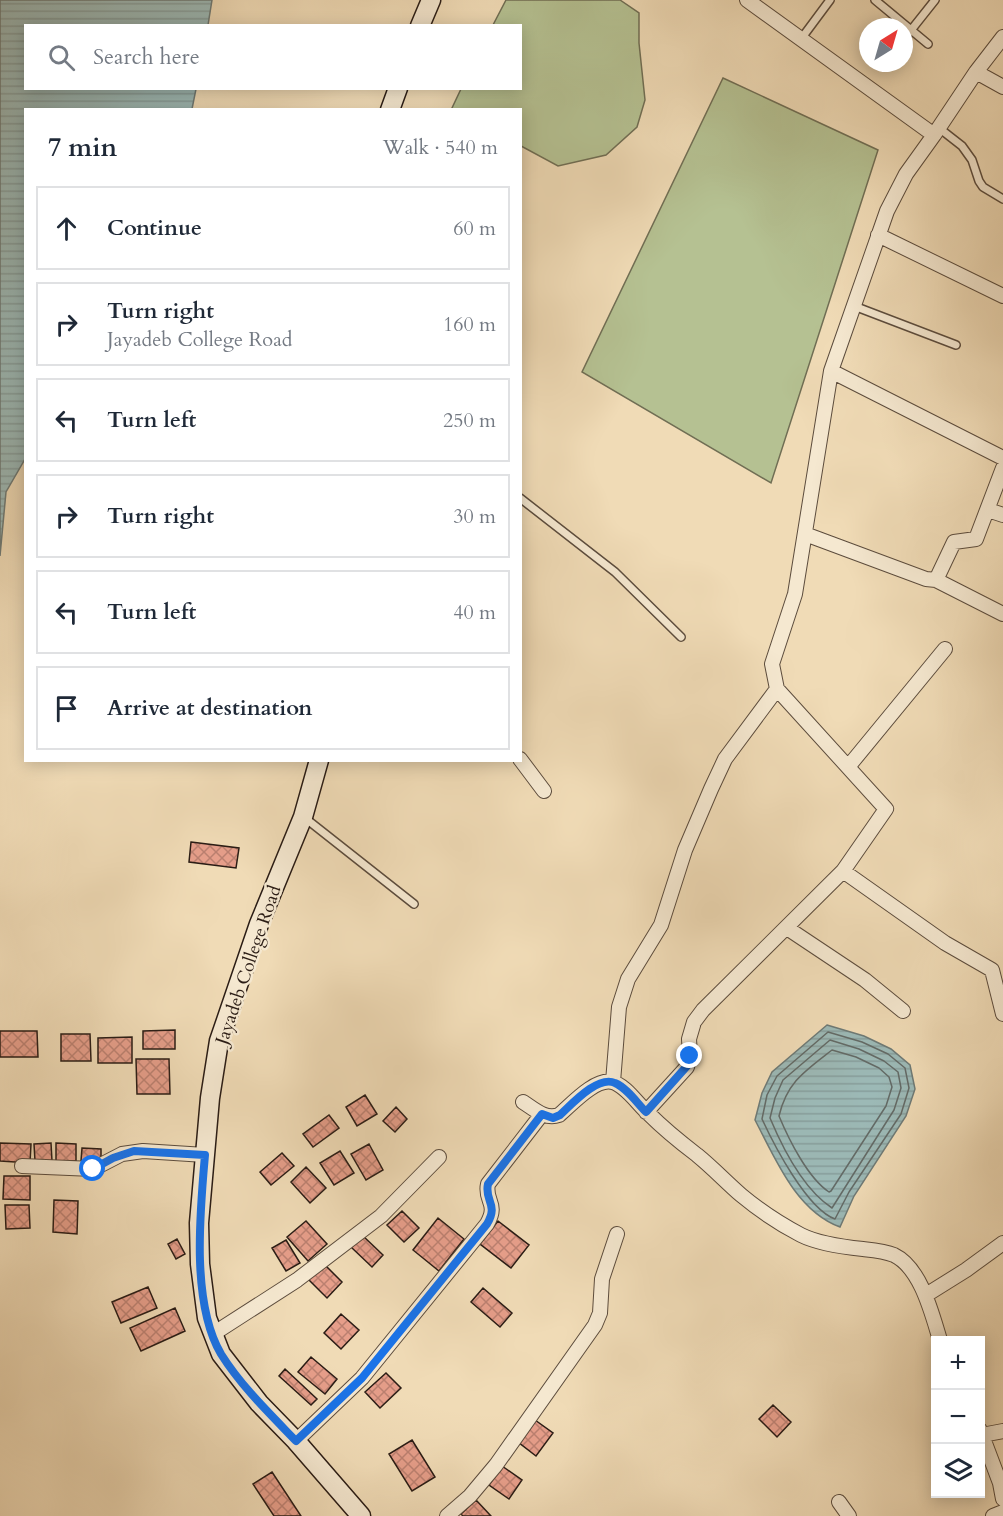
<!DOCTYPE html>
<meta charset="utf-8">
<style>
:root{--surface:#fff;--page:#f6f6f7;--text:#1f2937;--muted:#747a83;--line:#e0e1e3}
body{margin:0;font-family:Cardo,serif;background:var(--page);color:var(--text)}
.controls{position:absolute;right:18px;bottom:18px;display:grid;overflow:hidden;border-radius:0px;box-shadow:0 3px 15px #0003}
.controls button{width:54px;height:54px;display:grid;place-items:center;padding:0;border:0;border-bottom:2px solid var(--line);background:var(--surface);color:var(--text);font:30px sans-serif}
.compass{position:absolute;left:859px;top:18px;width:54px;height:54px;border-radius:50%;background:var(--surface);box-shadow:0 3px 15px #0003;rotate:37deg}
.stop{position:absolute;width:18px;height:18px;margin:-14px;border:4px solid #1a73e8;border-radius:50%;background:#fff}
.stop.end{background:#1a73e8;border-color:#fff;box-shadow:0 2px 6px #0008}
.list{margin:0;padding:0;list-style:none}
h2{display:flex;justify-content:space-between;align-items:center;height:78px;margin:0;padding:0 24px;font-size:26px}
h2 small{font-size:20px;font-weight:400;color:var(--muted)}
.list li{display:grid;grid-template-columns:39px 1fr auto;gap:18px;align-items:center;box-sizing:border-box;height:84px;margin:0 12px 12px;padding:0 12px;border:2px solid var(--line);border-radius:0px}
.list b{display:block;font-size:22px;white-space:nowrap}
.list p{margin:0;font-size:20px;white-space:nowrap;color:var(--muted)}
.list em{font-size:20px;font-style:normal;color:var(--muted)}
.icon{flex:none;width:33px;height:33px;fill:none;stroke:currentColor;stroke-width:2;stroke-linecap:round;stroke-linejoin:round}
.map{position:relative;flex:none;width:1003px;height:1516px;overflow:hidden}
.search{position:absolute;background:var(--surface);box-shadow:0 3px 15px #0003;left:24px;top:24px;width:498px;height:66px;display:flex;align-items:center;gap:15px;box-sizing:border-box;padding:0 21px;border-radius:0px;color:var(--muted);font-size:22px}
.panel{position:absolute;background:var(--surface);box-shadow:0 3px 15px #0003;left:24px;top:108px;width:498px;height:654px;border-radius:0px}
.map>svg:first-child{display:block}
.green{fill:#b5c192;stroke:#706e54;stroke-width:1.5}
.water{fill:url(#water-rules);stroke:#6e7a76;stroke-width:1.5}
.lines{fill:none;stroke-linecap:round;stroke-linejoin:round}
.shore{stroke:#636a66;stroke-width:1.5}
.building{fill:url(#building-cross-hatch);stroke:#2a1c15;stroke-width:1.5}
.lane-casing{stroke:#5c4c3d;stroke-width:10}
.street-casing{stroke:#5c4c3d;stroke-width:16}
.secondary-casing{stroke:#2a1c15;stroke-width:21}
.lane{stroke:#f5e8d0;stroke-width:7}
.street{stroke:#f5e8d0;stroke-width:14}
.secondary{stroke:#f5e8d0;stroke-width:18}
.route{stroke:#1a73e8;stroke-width:8}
.labels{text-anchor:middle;stroke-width:5;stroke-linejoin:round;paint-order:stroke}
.street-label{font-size:18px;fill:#2a1c15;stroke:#f5e8d0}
</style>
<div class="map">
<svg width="1003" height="1516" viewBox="0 0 1003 1516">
<defs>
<pattern id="water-rules" width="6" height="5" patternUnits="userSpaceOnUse" patternTransform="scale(1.5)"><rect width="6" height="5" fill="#9cb9b6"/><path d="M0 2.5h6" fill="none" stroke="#879e9c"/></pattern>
<pattern id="building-cross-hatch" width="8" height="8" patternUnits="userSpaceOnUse" patternTransform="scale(1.5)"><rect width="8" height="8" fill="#e69e8a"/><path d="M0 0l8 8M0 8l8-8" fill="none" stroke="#bb8070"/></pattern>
</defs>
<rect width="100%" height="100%" fill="#f0dbb6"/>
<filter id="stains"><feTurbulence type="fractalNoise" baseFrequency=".00333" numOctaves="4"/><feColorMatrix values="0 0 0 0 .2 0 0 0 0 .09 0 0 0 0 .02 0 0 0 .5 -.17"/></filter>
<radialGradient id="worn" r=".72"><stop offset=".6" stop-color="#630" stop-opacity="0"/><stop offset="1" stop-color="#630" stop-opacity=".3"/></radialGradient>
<path class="green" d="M 506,0 L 620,0 L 639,13 L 639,43 L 645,100 L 637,127 L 606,155 L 558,166 L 521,146 L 520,110 L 455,110 L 452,108 L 461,89 L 520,88 L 520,26 L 493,25 Z
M 723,78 L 878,150 L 771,483 L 582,372 Z"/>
<path class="water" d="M 0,0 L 212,0 L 208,25 L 26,26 L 26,88 L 196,89 L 192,109 L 26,110 L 25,459 L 6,492 L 0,556 Z
M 827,1025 L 864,1036 L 891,1049 L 910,1065 L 915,1089 L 906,1116 L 854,1196 L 840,1227 C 796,1211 775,1158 755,1120 L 762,1093 L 772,1072 Z"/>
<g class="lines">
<path class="shore" d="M 828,1032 L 862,1042 L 888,1054 L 905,1068 L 909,1088 L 901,1114 L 849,1192 L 835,1219 C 807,1209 774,1145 762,1119 L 767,1095 L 777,1076 Z
M 830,1040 L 859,1049 L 884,1061 L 898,1072 L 901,1088 L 894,1110 L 832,1208 C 803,1189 783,1149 770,1118 L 775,1098 L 783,1080 Z
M 832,1050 L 856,1057 L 879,1068 L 889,1077 L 892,1087 L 886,1106 L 831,1191 L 829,1192 C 808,1178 789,1140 779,1116 C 787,1082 805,1071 832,1050 Z"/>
</g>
<path class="building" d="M 191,842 L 239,848 L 236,868 L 189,862 Z
M 175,1030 L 175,1049 L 143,1049 L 143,1031 Z
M 0,1031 L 37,1031 L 38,1057 L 0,1057 Z
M 61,1034 L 90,1034 L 91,1061 L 61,1061 Z
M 132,1037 L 132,1063 L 98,1063 L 98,1038 Z
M 136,1059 L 169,1059 L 170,1094 L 137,1094 Z
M 365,1095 L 377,1114 L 357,1126 L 346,1107 Z
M 396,1107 L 407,1119 L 395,1132 L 383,1121 Z
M 329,1115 L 339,1128 L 313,1147 L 303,1134 Z
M 0,1143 L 31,1144 L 30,1163 L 0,1161 Z
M 51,1143 L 52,1161 L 35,1161 L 34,1144 Z
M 56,1143 L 76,1144 L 76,1161 L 56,1161 Z
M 369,1144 L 383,1170 L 366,1180 L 351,1154 Z
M 82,1148 L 101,1149 L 101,1162 L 81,1161 Z
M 340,1151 L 354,1173 L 334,1185 L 320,1163 Z
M 282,1153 L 294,1166 L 271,1185 L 260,1172 Z
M 306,1167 L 326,1188 L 310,1203 L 291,1182 Z
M 4,1176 L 30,1176 L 30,1200 L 3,1199 Z
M 54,1200 L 78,1201 L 77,1234 L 53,1232 Z
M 5,1205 L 29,1205 L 30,1228 L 6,1229 Z
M 402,1211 L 419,1228 L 404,1242 L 387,1225 Z
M 438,1218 L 464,1239 L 439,1271 L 413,1250 Z
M 306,1221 L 327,1244 L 308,1261 L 287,1237 Z
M 498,1221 L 529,1245 L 511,1268 L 480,1244 Z
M 362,1235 L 383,1255 L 372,1267 L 351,1247 Z
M 177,1239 L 185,1254 L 176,1259 L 168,1244 Z
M 286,1240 L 300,1263 L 286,1271 L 272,1248 Z
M 323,1263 L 342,1282 L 327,1298 L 308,1279 Z
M 148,1287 L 157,1308 L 121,1323 L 112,1302 Z
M 483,1288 L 512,1313 L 500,1327 L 471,1302 Z
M 175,1308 L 185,1331 L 141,1351 L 130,1328 Z
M 341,1314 L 359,1330 L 341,1349 L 324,1333 Z
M 311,1357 L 337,1379 L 325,1394 L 298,1372 Z
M 285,1369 L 317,1399 L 311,1405 L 279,1376 Z
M 386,1373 L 401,1388 L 380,1408 L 365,1392 Z
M 773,1405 L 791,1422 L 777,1437 L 759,1419 Z
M 535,1420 L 553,1433 L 536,1456 L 518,1442 Z
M 412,1440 L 435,1477 L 412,1491 L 389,1454 Z
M 502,1466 L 522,1480 L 509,1499 L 489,1485 Z
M 272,1472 L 301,1516 L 274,1516 L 253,1484 Z
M 476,1500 L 491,1516 L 463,1516 L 461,1514 Z"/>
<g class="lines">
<g class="lane-casing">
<path id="lane" d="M 875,0 L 928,44
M 801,39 L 830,0
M 904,39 L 935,0
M 885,64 L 886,63
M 939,128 L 962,146 L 972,160 L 979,181 L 983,187 L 1003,199
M 854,306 L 956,345
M 520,498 L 615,572 L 681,637
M 305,818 L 414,904"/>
</g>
<g class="street-casing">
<path id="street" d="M 747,0 L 934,135 L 976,72 L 1003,37
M 976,72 L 1003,87
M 878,235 L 1003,296
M 831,371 L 887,211 L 906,174 L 934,135
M 988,510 L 1003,515
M 805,534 L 926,579 L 936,580 L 954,542 L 976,539 L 1003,468
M 936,580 L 1003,614
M 520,759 L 544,791
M 848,767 L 945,649
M 843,871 L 886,809 L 777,689 L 772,664 L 795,594 L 831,371 L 1003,458
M 787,928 L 865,980 L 903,1011
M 613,1082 L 619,1007 L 628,979 L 661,925 L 685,850 L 711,789 L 725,759 L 777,689
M 523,1102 C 534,1109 545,1120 559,1115 C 571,1105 595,1078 612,1082 C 626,1085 638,1105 649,1114 C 664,1129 680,1142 697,1155 C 713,1168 726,1182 741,1195 C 759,1210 780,1224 801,1235 C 819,1244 843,1247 863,1249 C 873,1250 885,1251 894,1255 C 921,1268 932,1314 940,1340
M 646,1112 L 687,1067 L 690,1056 L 689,1039 L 694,1022 L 703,1010 L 843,871 L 945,943 L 992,970 L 1003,1014
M 22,1166 L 93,1169 L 122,1154 L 143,1151 L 205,1155
M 926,1295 L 966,1270 L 1003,1243
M 213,1334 L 297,1280 L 381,1216 L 439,1157
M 980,1430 L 1000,1483 L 1003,1499
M 982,1435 L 1003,1431
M 296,1441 L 362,1378 L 487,1224 C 499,1203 484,1201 488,1184 L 542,1114
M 839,1502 L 849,1516
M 447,1516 L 470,1496 L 496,1465 L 595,1325 L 600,1313 L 602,1279 L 617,1234
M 993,1516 L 1003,1512"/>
</g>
<g class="secondary-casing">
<path id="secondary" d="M 420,26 L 431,0
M 390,110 L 398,88
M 319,760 L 303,817 L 259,924 L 219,1041 L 210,1098 L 199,1223 L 200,1264 L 207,1318 L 221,1354 L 259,1403 L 296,1441 L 361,1516"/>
</g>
<use href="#lane" class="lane"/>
<use href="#street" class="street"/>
<use href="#secondary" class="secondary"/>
</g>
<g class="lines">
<path class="route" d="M 93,1169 L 113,1158 L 134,1151 L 205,1155 C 200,1212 191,1303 221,1354 C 241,1386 270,1414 296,1441 L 362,1378 L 487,1224 C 499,1204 484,1201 488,1184 L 542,1114 L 553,1118 L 560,1115 C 572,1104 598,1075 615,1083 C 627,1088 637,1103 646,1112 L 687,1066 L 690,1056"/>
</g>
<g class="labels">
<g class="street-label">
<text transform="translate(248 965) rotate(-71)" y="6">Jayadeb College Road</text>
</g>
</g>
<rect width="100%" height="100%" filter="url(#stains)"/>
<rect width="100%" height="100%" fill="url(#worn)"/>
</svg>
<div class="controls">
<button>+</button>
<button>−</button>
<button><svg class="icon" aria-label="layers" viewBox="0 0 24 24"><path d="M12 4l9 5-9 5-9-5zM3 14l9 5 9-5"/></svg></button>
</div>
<svg class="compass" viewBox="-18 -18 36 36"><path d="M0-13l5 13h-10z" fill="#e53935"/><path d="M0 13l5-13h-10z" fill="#747a83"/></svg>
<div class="stop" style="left:93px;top:1169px"></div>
<div class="stop end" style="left:690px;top:1056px"></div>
<div class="search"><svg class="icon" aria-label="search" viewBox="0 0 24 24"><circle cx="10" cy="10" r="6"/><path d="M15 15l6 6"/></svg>Search here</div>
<section class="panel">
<h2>7 min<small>Walk · 540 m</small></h2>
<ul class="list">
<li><svg class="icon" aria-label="ahead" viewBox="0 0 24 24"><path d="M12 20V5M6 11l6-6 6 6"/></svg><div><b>Continue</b></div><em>60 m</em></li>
<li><svg class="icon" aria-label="right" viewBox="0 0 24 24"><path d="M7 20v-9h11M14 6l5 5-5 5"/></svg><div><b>Turn right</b><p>Jayadeb College Road</p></div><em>160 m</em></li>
<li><svg class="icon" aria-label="left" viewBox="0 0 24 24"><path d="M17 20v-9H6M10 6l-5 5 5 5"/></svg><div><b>Turn left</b></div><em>250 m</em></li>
<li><svg class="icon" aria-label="right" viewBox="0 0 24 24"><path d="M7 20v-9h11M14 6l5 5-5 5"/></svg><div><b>Turn right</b></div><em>30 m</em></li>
<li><svg class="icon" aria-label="left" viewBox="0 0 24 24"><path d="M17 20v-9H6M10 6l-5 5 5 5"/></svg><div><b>Turn left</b></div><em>40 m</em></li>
<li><svg class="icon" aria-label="arrive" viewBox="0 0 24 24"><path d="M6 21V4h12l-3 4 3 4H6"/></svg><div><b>Arrive at destination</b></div></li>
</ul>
</section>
</div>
